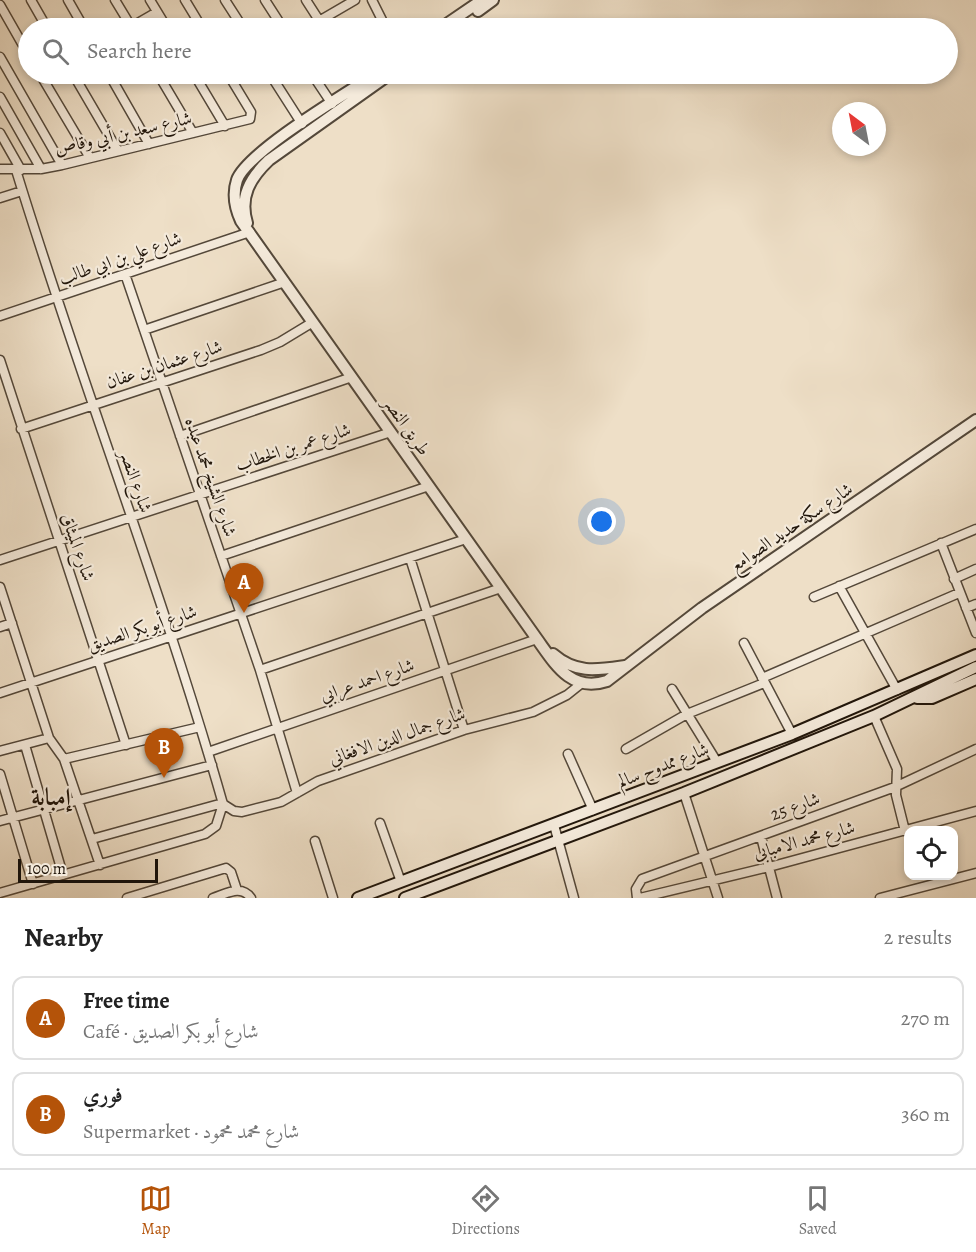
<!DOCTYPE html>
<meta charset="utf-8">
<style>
:root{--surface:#fff;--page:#f6f6f6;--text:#222;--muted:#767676;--line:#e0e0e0;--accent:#b45309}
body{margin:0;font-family:Alegreya,Amiri,serif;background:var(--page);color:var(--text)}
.controls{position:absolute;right:18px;bottom:18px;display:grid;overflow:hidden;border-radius:12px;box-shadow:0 3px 9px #0003}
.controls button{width:54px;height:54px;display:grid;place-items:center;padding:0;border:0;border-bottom:2px solid var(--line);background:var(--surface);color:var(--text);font:30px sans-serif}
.compass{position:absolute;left:832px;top:102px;width:54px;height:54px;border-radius:50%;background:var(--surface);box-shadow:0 3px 9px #0003;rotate:328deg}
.scale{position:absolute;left:18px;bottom:15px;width:140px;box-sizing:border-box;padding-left:6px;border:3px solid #21160b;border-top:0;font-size:16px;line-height:21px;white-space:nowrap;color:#21160b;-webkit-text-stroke:4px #f4eadb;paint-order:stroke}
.you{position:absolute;left:602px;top:522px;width:21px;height:21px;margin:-15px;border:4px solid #fff;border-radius:50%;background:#1a73e8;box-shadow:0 0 0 9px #1a73e833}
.badge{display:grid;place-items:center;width:39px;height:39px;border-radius:50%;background:var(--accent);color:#fff;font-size:20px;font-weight:700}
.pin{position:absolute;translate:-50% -50px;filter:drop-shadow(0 2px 3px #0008)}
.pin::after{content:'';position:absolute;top:32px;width:21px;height:18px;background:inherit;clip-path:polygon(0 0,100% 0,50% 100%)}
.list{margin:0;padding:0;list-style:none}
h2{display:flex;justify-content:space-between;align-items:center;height:78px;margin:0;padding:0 24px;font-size:26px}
h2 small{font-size:20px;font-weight:400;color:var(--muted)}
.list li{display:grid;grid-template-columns:39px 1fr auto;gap:18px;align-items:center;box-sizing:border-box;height:84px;margin:0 12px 12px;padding:0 12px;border:2px solid var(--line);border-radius:12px}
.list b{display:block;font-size:22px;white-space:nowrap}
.list p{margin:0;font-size:20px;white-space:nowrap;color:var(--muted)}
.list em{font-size:20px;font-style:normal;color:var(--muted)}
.icon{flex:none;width:33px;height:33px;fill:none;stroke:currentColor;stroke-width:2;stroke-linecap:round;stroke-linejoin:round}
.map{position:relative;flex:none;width:976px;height:898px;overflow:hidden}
.search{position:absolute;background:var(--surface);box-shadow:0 3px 9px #0003;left:18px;right:18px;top:18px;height:66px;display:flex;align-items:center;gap:15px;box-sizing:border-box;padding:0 21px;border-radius:33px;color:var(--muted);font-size:22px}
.sheet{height:270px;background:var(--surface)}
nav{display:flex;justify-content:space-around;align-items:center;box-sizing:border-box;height:84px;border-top:2px solid var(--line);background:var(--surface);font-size:16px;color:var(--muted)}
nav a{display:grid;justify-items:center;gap:3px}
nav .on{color:var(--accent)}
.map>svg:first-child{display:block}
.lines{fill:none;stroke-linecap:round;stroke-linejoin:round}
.minor-casing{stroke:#54483a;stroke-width:11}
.tertiary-casing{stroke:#54483a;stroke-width:14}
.secondary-casing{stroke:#21160b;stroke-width:14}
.minor{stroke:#f4eadb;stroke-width:8}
.tertiary{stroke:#f4eadb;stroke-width:10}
.secondary{stroke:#f4eadb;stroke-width:10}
.labels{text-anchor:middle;stroke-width:4.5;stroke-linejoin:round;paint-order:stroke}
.street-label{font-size:18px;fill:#21160b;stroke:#f4eadb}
.district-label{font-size:24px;font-weight:bold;fill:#21160b;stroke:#f4eadb}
</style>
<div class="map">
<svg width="976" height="898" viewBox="0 0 976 898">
<rect width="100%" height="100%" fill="#eedfc7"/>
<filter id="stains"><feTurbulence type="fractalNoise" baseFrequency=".00333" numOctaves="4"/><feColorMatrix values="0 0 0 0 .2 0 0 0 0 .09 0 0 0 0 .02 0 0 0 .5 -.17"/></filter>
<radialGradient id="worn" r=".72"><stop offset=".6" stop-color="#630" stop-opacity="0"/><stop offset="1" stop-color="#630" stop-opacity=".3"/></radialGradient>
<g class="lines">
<g class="minor-casing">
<path id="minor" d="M 31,0 L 47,28
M 68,0 L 84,28
M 115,0 L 132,28
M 150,0 L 167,28
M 185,0 L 202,28
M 225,0 L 243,28
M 265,0 L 283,28
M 306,0 L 324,28
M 372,0 L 386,28
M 0,5 L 28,54
M 319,21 L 355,0
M 131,27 L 157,12
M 0,57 L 62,165
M 40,74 L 90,158
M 73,74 L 118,151
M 109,74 L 149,144
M 158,74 L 193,133
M 194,74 L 225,126
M 270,74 L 302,124
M 312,74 L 332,104
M 352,74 L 359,85
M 0,97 L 41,169
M 0,133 L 21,170
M 0,169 L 41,169 L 62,165 L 250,119 L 251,112 L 228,74
M 16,170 C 81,383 162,590 223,804
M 0,198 L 22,191
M 125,274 L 260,670 L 297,793
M 0,316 L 250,232
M 144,330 L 285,282
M 0,360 L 126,745
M 21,429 L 261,350 L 280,342 L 313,322
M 180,436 L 352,377
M 941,543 L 976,633
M 221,556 L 429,486
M 410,558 L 464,730
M 0,560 L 391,432
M 954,579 L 976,569
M 839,586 L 897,690
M 0,587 L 49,738 L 64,759 L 100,865
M 814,597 L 976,529
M 966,608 L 976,604
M 0,627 L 12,623
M 744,643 L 792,734
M 260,670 L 501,588
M 762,678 L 959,593
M 672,689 L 717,762
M 0,693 L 466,539
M 874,716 L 897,769 L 896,795 L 905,831
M 25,745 L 63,875
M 626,749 L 687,714 L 764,683
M 0,751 L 49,738
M 208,752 L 537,639
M 568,754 L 593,810
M 64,759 L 200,727
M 0,774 L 33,884
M 684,793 L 718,898
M 223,804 L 234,811 L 242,812 L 281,802 L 318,781 L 464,730 L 533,712 L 567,695 L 582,683
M 0,821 L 212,765
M 380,823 L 401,882
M 554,825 L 574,898
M 761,837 L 777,898
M 92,839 L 223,803
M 315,841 L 333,898
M 0,893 L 205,834 L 216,826 L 223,804
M 127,898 L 226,868 L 231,872 L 237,890
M 213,898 C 226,894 241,884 251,898
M 637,898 L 636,889 L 642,879 L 895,787 L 976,749
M 640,898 L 769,867 L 976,811
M 880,898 L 976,873"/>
</g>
<g class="tertiary-casing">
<path id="tertiary" d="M 478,11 L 493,0
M 441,28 L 482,0
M 376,74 C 347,93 247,152 237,180 C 232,195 235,208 241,221 L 537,639 C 555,664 571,693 607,681 L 702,608 L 976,420
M 247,223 C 239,197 250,178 269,160 L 390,74
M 553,654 C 576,674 597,670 625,666"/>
</g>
<g class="secondary-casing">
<path id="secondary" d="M 917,698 L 932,698 L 976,679
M 358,898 L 792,734 L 976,655
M 405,898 L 684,793 L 874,716 L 976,667"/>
</g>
<use href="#minor" class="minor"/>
<use href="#tertiary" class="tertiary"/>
<use href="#secondary" class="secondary"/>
</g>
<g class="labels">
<g class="street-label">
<text transform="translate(123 133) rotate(-13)" y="6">شارع سعد بن أبي وقاص</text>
<text transform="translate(120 258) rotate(-19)" y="6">شارع علي بن ابي طالب</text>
<text transform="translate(164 364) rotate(-18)" y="6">شارع عثمان بن عفان</text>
<text transform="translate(407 426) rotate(55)" y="6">طريق النصر</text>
<text transform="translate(293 447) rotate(-18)" y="6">شارع عمر بن الخطاب</text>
<text transform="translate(211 477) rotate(71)" y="6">شارع الشيخ محمد عبده</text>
<text transform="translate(136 481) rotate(71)" y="6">شارع النصر</text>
<text transform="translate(791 527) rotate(-34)" y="6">شارع سكة حديد الصوامع</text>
<text transform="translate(78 547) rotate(71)" y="6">شارع الميثاق</text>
<text transform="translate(142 628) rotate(-18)" y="6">شارع أبو بكر الصديق</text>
<text transform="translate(367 680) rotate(-19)" y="6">شارع احمد عرابي</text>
<text transform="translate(397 736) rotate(-19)" y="6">شارع جمال الدين الافغاني</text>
<text transform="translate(663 765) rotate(-21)" y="6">شارع ممدوح سالم</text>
<text transform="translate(795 806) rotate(-20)" y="6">شارع 25</text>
<text transform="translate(804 840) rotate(-15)" y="6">شارع محمد الامبابى</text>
</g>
<g class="district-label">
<text x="51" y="805">إمبابة</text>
</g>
</g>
<rect width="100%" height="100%" filter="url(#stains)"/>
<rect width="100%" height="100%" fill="url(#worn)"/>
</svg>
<div class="controls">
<button><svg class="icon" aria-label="locate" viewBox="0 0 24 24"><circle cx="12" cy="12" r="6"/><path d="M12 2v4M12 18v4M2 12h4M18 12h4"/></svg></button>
</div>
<svg class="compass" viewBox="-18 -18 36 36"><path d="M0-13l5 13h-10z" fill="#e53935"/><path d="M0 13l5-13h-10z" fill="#767676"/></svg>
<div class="scale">100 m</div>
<div class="you"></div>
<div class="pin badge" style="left:244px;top:613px">A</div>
<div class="pin badge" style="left:164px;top:778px">B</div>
<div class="search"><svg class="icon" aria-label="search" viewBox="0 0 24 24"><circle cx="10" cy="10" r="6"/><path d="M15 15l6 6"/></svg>Search here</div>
</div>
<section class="sheet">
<h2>Nearby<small>2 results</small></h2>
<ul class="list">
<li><span class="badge">A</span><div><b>Free time</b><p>Café · شارع أبو بكر الصديق</p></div><em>270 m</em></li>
<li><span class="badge">B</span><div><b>فوري</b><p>Supermarket · شارع محمد محمود</p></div><em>360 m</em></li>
</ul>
</section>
<nav>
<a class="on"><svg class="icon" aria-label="map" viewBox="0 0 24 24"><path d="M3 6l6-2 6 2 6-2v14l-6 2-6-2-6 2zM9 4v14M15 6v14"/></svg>Map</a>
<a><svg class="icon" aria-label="directions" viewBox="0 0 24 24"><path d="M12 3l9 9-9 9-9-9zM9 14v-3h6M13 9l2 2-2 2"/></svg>Directions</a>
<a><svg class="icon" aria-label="saved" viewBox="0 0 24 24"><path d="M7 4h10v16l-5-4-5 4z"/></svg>Saved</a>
</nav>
